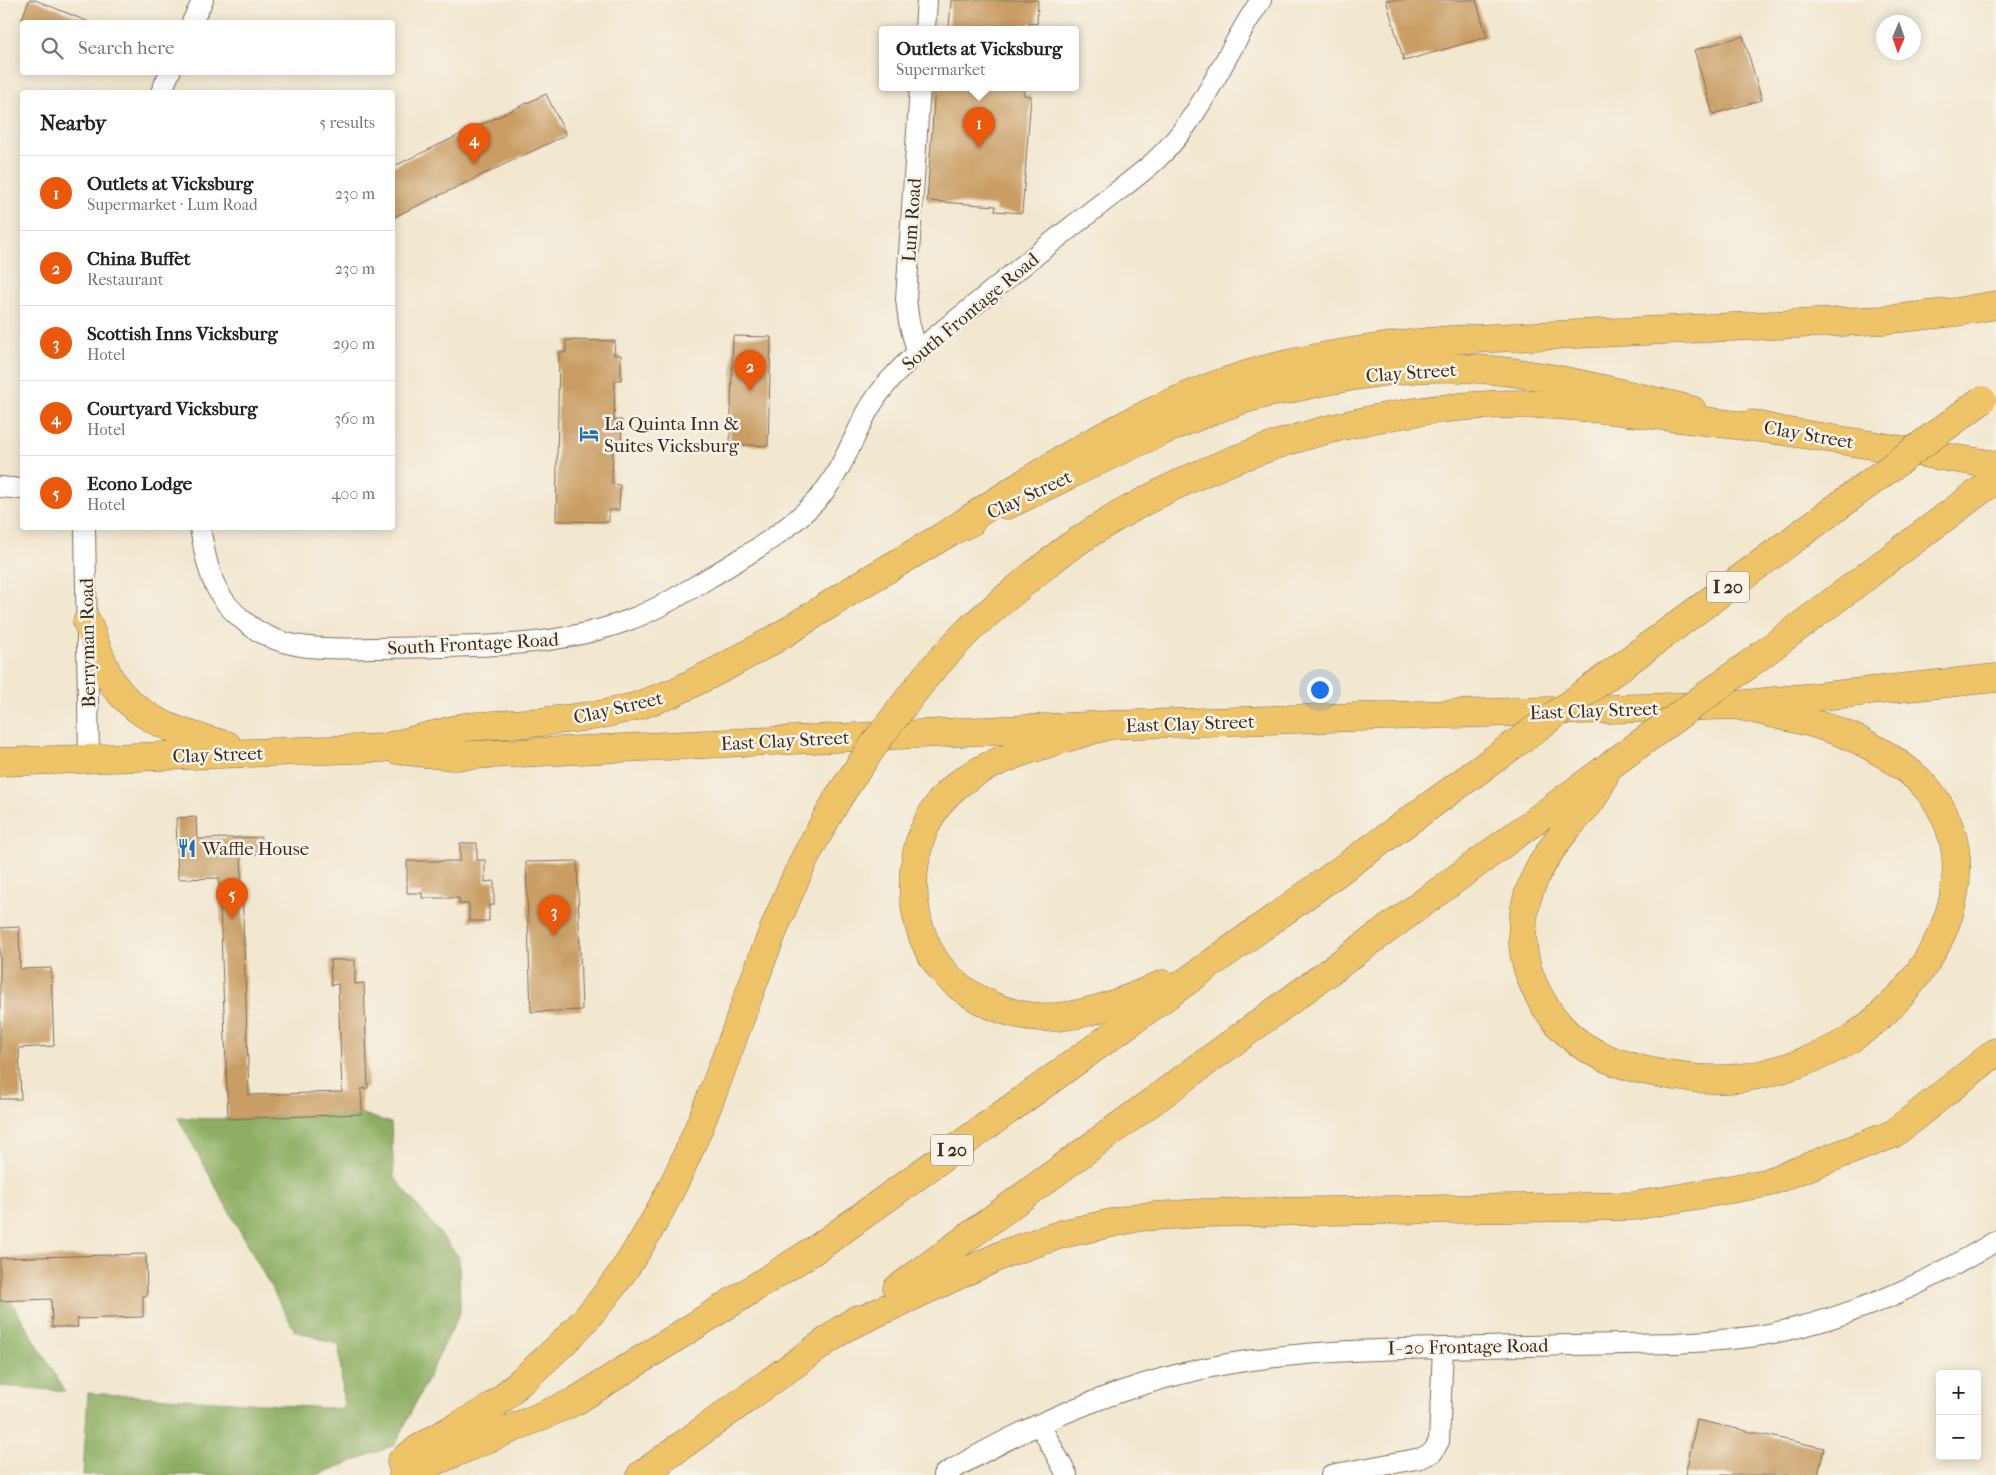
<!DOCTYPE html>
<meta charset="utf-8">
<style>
:root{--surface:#fff;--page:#f2f2f2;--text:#222;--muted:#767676;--line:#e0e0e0;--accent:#ea580c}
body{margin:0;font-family:"IM FELL French Canon",serif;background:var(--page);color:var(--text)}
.controls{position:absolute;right:15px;bottom:15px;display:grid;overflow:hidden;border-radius:5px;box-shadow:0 2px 12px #0003}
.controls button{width:45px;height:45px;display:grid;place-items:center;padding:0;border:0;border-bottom:1px solid var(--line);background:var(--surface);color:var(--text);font:25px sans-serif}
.compass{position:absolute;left:1876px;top:15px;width:45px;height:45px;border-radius:50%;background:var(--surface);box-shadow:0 2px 12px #0003;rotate:182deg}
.you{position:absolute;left:1319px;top:689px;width:18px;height:18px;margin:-12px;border:4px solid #fff;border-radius:50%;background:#1a73e8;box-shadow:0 0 0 8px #1a73e833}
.badge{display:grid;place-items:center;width:32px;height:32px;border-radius:50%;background:var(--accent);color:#fff;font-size:16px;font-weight:700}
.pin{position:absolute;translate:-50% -41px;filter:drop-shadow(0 1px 2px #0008)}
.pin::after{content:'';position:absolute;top:26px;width:18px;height:15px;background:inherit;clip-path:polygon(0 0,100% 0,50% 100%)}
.popup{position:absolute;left:879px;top:26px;width:200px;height:65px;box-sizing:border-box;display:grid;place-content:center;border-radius:5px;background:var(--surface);filter:drop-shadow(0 1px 4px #0005);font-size:16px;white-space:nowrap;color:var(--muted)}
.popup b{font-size:19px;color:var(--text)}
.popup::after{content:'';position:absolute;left:50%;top:100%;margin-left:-10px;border:10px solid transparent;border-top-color:var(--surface)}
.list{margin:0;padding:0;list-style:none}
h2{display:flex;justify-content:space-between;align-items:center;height:65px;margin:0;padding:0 20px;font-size:21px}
h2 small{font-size:16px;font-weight:400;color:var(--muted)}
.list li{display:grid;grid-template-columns:32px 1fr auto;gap:15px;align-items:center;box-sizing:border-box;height:75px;padding:0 20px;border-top:1px solid var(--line)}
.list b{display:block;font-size:19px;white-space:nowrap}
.list p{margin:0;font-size:16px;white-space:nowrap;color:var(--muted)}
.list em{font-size:16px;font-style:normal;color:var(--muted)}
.icon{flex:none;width:28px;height:28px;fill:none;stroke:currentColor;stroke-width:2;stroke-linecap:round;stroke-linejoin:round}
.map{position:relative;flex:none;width:1996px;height:1475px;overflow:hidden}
.search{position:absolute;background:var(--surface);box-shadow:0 2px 12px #0003;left:20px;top:20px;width:375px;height:55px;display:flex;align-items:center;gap:12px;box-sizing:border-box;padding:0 18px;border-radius:5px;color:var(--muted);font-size:19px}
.panel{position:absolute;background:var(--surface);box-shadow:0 2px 12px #0003;left:20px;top:90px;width:375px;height:440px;border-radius:5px}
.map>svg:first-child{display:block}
.forest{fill:#8dae62;stroke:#646c40}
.building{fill:#c99d64}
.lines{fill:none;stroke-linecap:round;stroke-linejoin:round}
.minor-casing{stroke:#7b6c5c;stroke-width:22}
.primary-casing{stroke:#7b6c5c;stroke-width:29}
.motorway-casing{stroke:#7b6c5c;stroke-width:29}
.minor{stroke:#fff;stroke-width:20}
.primary{stroke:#efc469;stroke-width:28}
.motorway{stroke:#efc469;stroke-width:28}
.motorway-bridge-casing{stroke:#7b6c5c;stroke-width:29;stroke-linecap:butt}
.motorway-bridge{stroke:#efc469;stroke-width:28}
.labels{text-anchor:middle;stroke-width:5;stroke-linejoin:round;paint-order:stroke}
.shield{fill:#f7f3e8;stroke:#73665b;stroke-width:1}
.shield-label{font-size:18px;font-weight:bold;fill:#3b2a1e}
.street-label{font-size:19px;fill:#3b2a1e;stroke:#f7f3e8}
.poi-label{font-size:19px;fill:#3b2a1e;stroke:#f7f3e8;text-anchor:start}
</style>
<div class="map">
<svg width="1996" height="1475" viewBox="0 0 1996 1475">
<rect width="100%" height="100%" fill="#f7f3e8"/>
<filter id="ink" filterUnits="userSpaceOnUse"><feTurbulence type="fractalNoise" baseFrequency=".02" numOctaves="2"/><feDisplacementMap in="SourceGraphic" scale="10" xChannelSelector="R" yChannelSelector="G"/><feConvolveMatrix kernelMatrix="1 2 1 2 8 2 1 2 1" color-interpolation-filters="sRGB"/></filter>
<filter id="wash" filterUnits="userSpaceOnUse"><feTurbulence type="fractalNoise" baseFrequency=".0096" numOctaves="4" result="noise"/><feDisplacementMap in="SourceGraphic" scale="20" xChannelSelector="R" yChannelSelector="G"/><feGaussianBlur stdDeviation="1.12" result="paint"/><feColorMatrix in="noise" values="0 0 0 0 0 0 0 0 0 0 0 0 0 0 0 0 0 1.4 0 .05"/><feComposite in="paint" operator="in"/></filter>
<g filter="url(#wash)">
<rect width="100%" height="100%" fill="#f2e7cf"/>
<path class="forest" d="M 362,1114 L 391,1123 L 394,1177 L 459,1257 L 460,1313 L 395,1445 L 317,1475 L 83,1475 L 88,1393 L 344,1409 L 339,1345 L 295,1331 L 178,1118 L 228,1119 Z
M 0,1301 L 11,1301 L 65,1391 L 0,1386 Z"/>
<g id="blocks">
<path class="building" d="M 29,0 L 35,0 L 89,22 L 30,22 L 22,19 Z
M 951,0 L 1038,0 L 1037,24 L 1029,23 L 1028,29 L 949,29 Z
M 1386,0 L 1476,0 L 1487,37 L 1404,61 Z
M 1743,36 L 1762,100 L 1713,114 L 1694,50 Z
M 935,87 L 1024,87 L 1024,95 L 1031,96 L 1022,213 L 995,211 L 996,206 L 927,201 Z
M 546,94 L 566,135 L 392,218 L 392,167 Z
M 733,336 L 771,337 L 768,446 L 730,444 Z
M 566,340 L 615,341 L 614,355 L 621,355 L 621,380 L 615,380 L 614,420 L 622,420 L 621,447 L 613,447 L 612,484 L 620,485 L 619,510 L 609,510 L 609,522 L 556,521 L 559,352 L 566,352 Z
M 196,817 L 197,839 L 261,837 L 261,854 L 241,854 L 249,1095 L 342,1092 L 338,984 L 331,985 L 330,960 L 355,960 L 355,984 L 364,983 L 368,1088 L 361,1089 L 362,1114 L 228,1119 L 219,878 L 178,879 L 176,818 Z
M 460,843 L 477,843 L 477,860 L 485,860 L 485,882 L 494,881 L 494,905 L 489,905 L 489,921 L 469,921 L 469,904 L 459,904 L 459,898 L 422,898 L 422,893 L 407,893 L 407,861 L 460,861 Z
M 577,861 L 582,1010 L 531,1012 L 526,862 Z
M 19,927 L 20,969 L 51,968 L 54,1046 L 19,1048 L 21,1099 L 0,1099 L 0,928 Z
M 146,1254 L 147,1296 L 143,1296 L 143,1317 L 77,1319 L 78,1327 L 52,1327 L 51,1299 L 0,1301 L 0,1258 Z
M 1697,1420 L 1824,1448 L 1818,1475 L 1685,1475 Z"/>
</g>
</g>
<g filter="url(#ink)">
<use href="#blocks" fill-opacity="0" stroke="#7b6c5c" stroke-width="1"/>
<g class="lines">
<g class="minor-casing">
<path id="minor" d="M 192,22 L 203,0
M 925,29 L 927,0
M 161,92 L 170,72
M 917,352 L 909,322 L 906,299 L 920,87
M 0,487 L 22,489
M 85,528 L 89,758
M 200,528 C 204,548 207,570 217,589 C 223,601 233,612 244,621 C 280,652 326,649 371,648 C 457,646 547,651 629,620 C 661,608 692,588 722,570 C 756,550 791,528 818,499 C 841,473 853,437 870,407 C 882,387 899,369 916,354 C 931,339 948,326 965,313 C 1008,277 1052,242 1097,207 C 1117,191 1139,176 1157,159 C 1204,115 1225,52 1261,0
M 1040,1425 L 1067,1475
M 943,1475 C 1017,1431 1097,1395 1180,1374 C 1267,1352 1356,1350 1445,1348 C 1522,1346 1600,1344 1677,1343 C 1707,1341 1738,1340 1768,1334 C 1849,1319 1926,1284 1996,1241
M 1331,1475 L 1421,1458 L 1433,1452 L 1439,1441 L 1443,1348"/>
</g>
<g class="primary-casing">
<path id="primary" d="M 1753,424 L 1777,430 L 1996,465
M 1007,505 C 1086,468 1163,426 1245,399 C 1260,394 1275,392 1290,389 C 1345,376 1404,366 1462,368 C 1540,371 1616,392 1692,410
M 87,622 C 94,639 104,671 114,685 C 140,722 186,735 227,745
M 397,750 L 453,756 L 1110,725 L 1736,705 L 1996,678
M 0,762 L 383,748 L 464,727 L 541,722 L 599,715 L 637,706 L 673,693 L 723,668 L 777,638 L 857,587 L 950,532 L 971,522"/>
</g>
<g class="motorway-casing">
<path id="motorway" d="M 950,532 C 1042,470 1135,410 1242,376 C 1308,356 1381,346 1450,340 L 1883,320 L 1956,312 L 1996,305
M 1748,665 L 1996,479
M 1616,670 L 1840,505
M 927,675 C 940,661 954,645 968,631 C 988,612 1011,594 1032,576 C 1044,567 1056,556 1069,547 C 1202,456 1365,404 1526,404 C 1564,404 1601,409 1638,413 C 1684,419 1731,424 1777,430
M 1110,725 C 1065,739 992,756 956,786 C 907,826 901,907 934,959 C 956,993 1000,1015 1040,1017 C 1079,1020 1127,1000 1163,984
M 1604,777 C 1600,785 1596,794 1590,802 C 1584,810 1576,818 1569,826 C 1551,848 1532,875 1526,903 C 1515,949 1530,991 1560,1026 C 1585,1054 1621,1066 1657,1073 C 1683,1078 1713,1081 1740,1078 C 1772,1074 1822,1058 1849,1040 C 1927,989 1996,878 1930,792 C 1916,774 1888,755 1868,745 C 1828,723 1780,716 1736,705
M 897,1289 L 1619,759
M 842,1329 L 1006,1253 L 1062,1234 L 1139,1217 L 1204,1213 L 1634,1206 L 1766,1183 L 1893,1134 L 1996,1052
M 401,1462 C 428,1439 463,1425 492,1407 C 501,1401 509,1392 517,1385 C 535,1369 554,1352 571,1335 C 696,1207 726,1027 799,871 C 810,846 825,822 838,798
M 403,1475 L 574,1402 L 819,1247 L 1471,776
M 641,1475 L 857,1319"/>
</g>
<use href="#minor" class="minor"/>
<use href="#primary" class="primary"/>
<use href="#motorway" class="motorway"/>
<g class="motorway-bridge-casing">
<path id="motorway-bridge" d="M 1840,505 L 1982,400
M 1619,759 L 1748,665
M 1471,776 L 1616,670
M 838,798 L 880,736 L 927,675"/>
</g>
<use href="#motorway-bridge" class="motorway-bridge"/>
</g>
</g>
<defs>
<g id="hotel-bare" transform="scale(1.5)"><path d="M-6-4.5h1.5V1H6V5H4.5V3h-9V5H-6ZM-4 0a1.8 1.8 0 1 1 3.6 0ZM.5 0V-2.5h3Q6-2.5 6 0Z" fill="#1f6fb2" stroke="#f7f3e8" stroke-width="2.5" paint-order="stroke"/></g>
<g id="restaurant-bare" transform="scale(1.5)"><path d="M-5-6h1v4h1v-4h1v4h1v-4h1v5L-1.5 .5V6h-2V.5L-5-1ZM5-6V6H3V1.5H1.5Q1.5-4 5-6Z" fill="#1f6fb2" stroke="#f7f3e8" stroke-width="2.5" paint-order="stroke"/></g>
</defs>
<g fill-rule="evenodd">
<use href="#hotel-bare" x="589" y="434"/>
<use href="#restaurant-bare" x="187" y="848"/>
</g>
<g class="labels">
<g class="shield">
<rect x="1707" y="571.5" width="42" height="31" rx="4"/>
<rect x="931" y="1134.5" width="42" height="31" rx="4"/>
</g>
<g class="shield-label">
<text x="1728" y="593">I 20</text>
<text x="952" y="1156">I 20</text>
</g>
<g class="street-label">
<text transform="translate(911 220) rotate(-86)" y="7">Lum Road</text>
<text transform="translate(970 311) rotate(-40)" y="7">South Frontage Road</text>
<text transform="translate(1411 372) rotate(-4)" y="7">Clay Street</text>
<text transform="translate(1809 434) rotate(10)" y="7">Clay Street</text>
<text transform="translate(1029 494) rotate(-25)" y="7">Clay Street</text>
<text transform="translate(87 643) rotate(-91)" y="7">Berryman Road</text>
<text transform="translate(473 643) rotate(-3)" y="7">South Frontage Road</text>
<text transform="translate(618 707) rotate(-13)" y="7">Clay Street</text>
<text transform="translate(1594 710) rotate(-2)" y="7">East Clay Street</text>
<text transform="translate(1190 723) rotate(-2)" y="7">East Clay Street</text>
<text transform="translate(785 740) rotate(-3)" y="7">East Clay Street</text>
<text transform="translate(218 754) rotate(-2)" y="7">Clay Street</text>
<text transform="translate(1468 1346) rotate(-1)" y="7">I- 20 Frontage Road</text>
</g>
<g class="poi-label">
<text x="604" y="430">La Quinta Inn &amp;<tspan x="604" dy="22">Suites Vicksburg</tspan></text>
<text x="202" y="855">Waffle House</text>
</g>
</g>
</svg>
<div class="controls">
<button>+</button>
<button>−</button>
</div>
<svg class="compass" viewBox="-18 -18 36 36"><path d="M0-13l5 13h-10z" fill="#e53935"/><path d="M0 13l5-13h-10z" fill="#767676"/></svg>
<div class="you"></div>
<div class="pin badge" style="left:979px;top:148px">1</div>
<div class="popup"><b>Outlets at Vicksburg</b>Supermarket</div>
<div class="pin badge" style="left:750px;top:391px">2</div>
<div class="pin badge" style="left:554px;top:936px">3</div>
<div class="pin badge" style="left:474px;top:164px">4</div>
<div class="pin badge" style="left:232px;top:919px">5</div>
<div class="search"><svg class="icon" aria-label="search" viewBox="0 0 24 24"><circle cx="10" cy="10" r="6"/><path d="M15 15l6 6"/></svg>Search here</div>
<section class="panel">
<h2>Nearby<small>5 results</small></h2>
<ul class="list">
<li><span class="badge">1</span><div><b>Outlets at Vicksburg</b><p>Supermarket · Lum Road</p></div><em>230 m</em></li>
<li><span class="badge">2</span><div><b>China Buffet</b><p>Restaurant</p></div><em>230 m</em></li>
<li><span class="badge">3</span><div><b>Scottish Inns Vicksburg</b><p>Hotel</p></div><em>290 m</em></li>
<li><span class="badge">4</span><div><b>Courtyard Vicksburg</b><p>Hotel</p></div><em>360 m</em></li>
<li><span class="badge">5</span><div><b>Econo Lodge</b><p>Hotel</p></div><em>400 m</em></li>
</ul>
</section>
</div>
